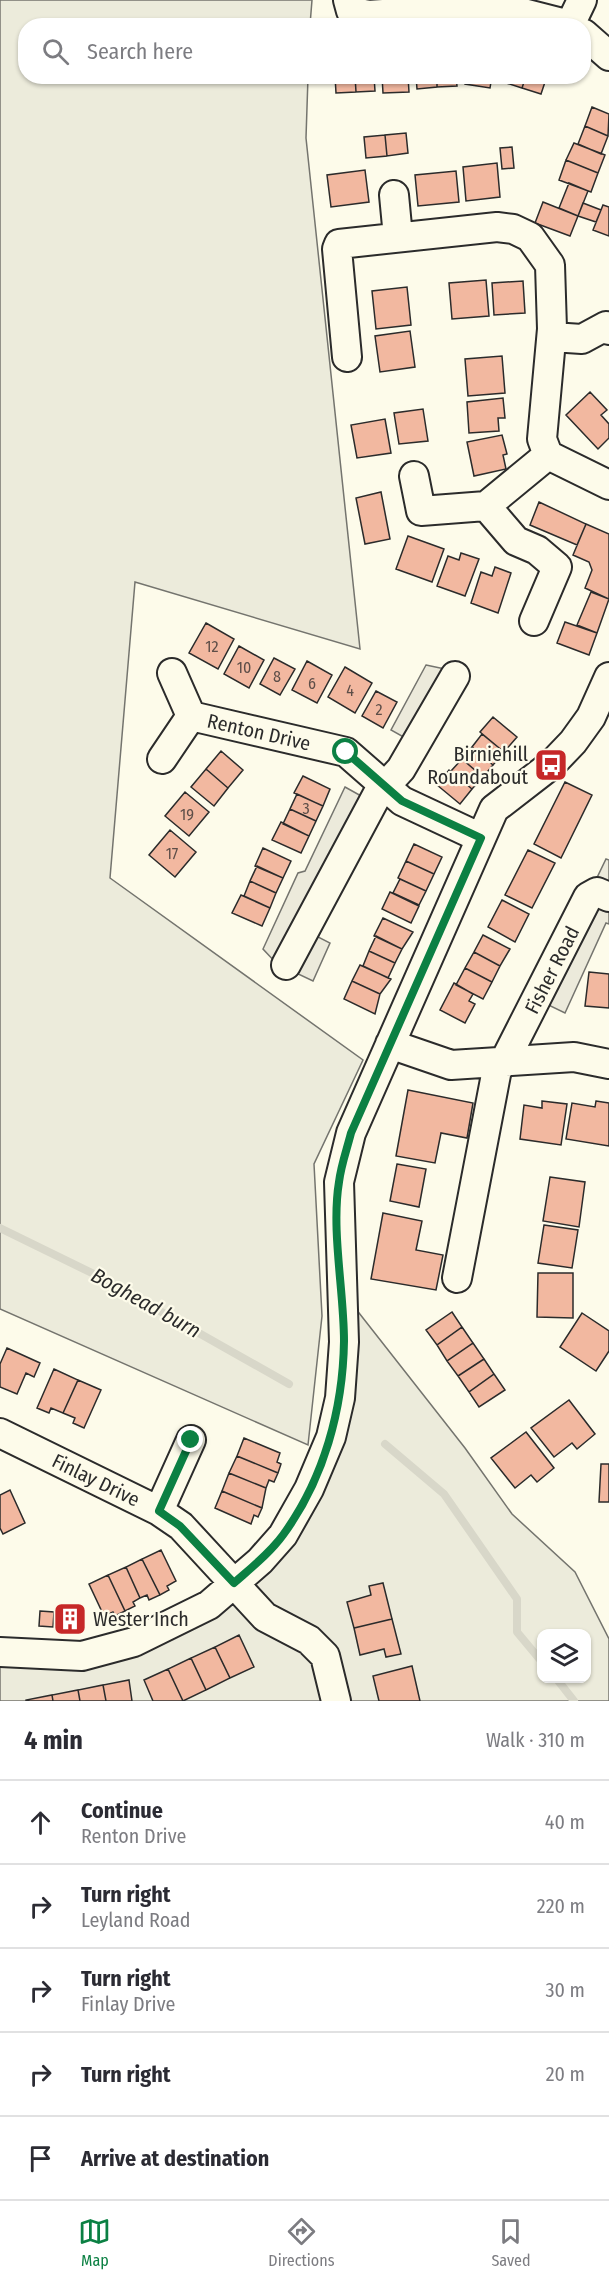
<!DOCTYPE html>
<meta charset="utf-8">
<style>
:root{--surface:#fff;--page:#f2f2f3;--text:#2b2b33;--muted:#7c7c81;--line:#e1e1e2;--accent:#0b8043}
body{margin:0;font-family:"Fira Sans Condensed",sans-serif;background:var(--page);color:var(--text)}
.controls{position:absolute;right:18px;bottom:18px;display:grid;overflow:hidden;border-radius:12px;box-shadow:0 2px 4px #0004}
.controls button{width:54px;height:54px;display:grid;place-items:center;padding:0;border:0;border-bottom:2px solid var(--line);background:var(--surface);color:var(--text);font:30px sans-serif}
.stop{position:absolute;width:18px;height:18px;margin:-14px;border:4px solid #0b8043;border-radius:50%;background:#fff}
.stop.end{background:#0b8043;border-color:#fff;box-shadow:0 2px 6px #0008}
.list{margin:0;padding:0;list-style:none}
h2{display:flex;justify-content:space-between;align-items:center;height:78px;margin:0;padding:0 24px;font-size:26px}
h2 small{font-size:20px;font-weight:400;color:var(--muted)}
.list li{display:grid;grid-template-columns:39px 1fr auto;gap:18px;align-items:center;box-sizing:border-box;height:84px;padding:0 24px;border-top:2px solid var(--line)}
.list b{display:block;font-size:22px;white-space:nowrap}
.list p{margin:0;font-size:20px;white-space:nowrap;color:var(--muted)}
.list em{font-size:20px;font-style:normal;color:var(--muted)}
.icon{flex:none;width:33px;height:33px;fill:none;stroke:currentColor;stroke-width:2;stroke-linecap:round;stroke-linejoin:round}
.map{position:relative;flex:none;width:609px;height:1701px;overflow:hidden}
.search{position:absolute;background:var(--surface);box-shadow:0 2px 4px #0004;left:18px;right:18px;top:18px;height:66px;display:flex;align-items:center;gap:15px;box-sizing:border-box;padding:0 21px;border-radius:24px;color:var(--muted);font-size:22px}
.sheet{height:498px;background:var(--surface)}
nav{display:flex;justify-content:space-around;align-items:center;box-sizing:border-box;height:84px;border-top:2px solid var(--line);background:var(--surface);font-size:16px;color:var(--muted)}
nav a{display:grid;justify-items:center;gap:3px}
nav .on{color:var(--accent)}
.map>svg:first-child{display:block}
.green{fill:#ecebdb;stroke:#74746e;stroke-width:1.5;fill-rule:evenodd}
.parking{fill:#eceadb;stroke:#74746e;stroke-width:1.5}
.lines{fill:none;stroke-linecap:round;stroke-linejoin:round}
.stream{stroke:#d8d7c9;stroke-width:8}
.building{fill:#f2b8a0;stroke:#2b2b2b;stroke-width:1.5}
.minor-casing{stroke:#2b2b2b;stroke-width:32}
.minor{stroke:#fdfbea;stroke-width:28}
.route{stroke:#0b8043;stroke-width:8}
.labels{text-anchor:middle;stroke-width:4.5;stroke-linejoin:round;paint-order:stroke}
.number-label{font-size:16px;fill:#5d4e48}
.street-label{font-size:20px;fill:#2b2b2b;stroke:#fdfbea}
.poi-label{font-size:20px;fill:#2b2b2b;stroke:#fdfbea;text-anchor:end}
.water-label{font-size:21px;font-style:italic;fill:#2b2b2b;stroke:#fdfbea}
</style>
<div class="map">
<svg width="609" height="1701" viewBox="0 0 609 1701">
<rect width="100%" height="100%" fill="#fdfbea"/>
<path class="green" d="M 0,0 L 312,0 L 310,25 L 26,26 L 26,76 L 308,77 L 306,138 L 360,649 L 135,582 L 110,878 L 363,1060 L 314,1164 L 322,1316 L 308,1445 L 0,1309 Z
M 341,1290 L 465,1448 L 512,1514 L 575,1572 L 609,1639 L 609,1701 L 0,1701 L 0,1652 L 134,1642 L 260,1561 L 331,1437 ZM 542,1634 L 586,1634 L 586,1678 L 542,1678 Z"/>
<path class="parking" d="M 426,665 L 445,669 L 407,739 L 391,730 Z
M 345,787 L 381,807 L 318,937 L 330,943 L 313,981 L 277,964 L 263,949 L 298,873 L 305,871 Z
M 606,859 L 609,860 L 609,924 L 606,923 L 565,1013 L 538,1000 Z"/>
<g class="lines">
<path class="stream" d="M 0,1228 L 98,1276 L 289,1384
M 385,1444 L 444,1494 L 517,1599 L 517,1632 L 542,1662
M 556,1678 L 574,1701"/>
</g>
<path class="building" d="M 335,76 L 355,76 L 356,92 L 336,93 Z
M 355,76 L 374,76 L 375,91 L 356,92 Z
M 382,76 L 408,76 L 409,92 L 383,93 Z
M 416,76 L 437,76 L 437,87 L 417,89 Z
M 437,76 L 456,76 L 457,86 L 437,87 Z
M 466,76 L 492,76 L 490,88 L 465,84 Z
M 505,76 L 526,76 L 522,88 L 503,82 Z
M 526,76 L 547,76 L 541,94 L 522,88 Z
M 592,107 L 609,114 L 608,136 L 585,126 Z
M 585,126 L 608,136 L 601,154 L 578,144 Z
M 406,133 L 408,153 L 387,156 L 385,135 Z
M 385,135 L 387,156 L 366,158 L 364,137 Z
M 574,143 L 605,155 L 598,173 L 566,160 Z
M 512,147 L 514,168 L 502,169 L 500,148 Z
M 566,160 L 598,173 L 591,192 L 559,180 Z
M 497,163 L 500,197 L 466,201 L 463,167 Z
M 365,170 L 369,202 L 331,207 L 327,175 Z
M 456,171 L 459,202 L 418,206 L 415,175 Z
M 569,183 L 588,191 L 578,216 L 559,208 Z
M 543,202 L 578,216 L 570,236 L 535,223 Z
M 583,203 L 601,210 L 596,222 L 578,216 Z
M 603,205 L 609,207 L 609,236 L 593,230 Z
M 486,280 L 489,316 L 452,319 L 449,283 Z
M 523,281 L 525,313 L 494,315 L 492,283 Z
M 407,287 L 411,325 L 376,329 L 372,291 Z
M 410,331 L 415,367 L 380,372 L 375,336 Z
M 502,356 L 505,393 L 468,396 L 465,359 Z
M 590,392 L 607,410 L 601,415 L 609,424 L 609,438 L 598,449 L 566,415 Z
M 503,398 L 505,418 L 498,418 L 499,431 L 469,433 L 467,402 Z
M 423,409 L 428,441 L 399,444 L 394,413 Z
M 385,419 L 391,453 L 357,458 L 351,425 Z
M 502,435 L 507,454 L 503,455 L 506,469 L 474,476 L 467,442 Z
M 381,492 L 390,539 L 365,544 L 356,498 Z
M 539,502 L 586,524 L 577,545 L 530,525 Z
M 586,524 L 609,534 L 609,599 L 585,588 L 592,570 L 589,562 L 573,555 Z
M 408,536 L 444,549 L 432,582 L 396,569 Z
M 461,553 L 479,559 L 465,596 L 437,586 L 448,556 L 459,560 Z
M 495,567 L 511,573 L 498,613 L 471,603 L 481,572 L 492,576 Z
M 591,592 L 609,599 L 597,633 L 577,625 Z
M 565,622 L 597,633 L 589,655 L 557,643 Z
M 206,623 L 234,639 L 218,669 L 189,653 Z
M 239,646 L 264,660 L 249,688 L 224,674 Z
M 274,658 L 295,669 L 280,695 L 260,684 Z
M 307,661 L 332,675 L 317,703 L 292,690 Z
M 345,667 L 372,683 L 355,713 L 328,697 Z
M 376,691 L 397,702 L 383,728 L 362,716 Z
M 493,717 L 517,737 L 504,752 L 480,732 Z
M 482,734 L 504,752 L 493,765 L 472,747 Z
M 472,747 L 493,765 L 483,777 L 462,759 Z
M 221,751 L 243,770 L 228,788 L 206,769 Z
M 462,759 L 483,777 L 472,789 L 451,771 Z
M 206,769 L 228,788 L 214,806 L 191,787 Z
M 449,770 L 472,789 L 460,804 L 437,785 Z
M 303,776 L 330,789 L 323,806 L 294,793 Z
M 565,782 L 592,795 L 561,858 L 534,844 Z
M 185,792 L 209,812 L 189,836 L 165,816 Z
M 297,794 L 323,806 L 316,821 L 290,809 Z
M 290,809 L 316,821 L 309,836 L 283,824 Z
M 281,822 L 309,836 L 301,853 L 272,840 Z
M 170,830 L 196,852 L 175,877 L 149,855 Z
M 414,844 L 442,857 L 434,874 L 406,861 Z
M 263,848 L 291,861 L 283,878 L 255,866 Z
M 528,850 L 555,863 L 532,908 L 505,895 Z
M 406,861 L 434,874 L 426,891 L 398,878 Z
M 257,866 L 283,878 L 276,893 L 250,881 Z
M 400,879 L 426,891 L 419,905 L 393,893 Z
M 250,881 L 276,893 L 270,908 L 244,896 Z
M 390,892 L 419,906 L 411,923 L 382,909 Z
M 241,895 L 270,908 L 262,926 L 232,913 Z
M 502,900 L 529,914 L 515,942 L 488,927 Z
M 383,918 L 413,932 L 402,949 L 374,936 Z
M 483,935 L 510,949 L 500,966 L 474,952 Z
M 376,936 L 402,949 L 395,963 L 369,951 Z
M 369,951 L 395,963 L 388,978 L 363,966 Z
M 474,952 L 500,966 L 492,982 L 465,968 Z
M 360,965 L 391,979 L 380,994 L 352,981 Z
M 465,968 L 492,982 L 483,999 L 456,985 Z
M 589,972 L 609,974 L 609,1008 L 585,1006 Z
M 352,981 L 380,994 L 375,1014 L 344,999 Z
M 454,983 L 473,994 L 469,1001 L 475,1004 L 465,1023 L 440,1010 Z
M 408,1090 L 473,1103 L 467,1138 L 441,1133 L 435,1163 L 396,1156 Z
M 542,1101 L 567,1104 L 561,1145 L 520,1139 L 524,1105 L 542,1108 Z
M 596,1101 L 609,1103 L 609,1146 L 566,1139 L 572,1103 L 595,1107 Z
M 397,1164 L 426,1169 L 419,1207 L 390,1201 Z
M 550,1177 L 585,1182 L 579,1227 L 543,1221 Z
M 383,1213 L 422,1221 L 416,1250 L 443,1255 L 436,1290 L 371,1279 Z
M 544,1225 L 578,1230 L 572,1268 L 538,1263 Z
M 538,1273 L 573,1273 L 573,1318 L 537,1317 Z
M 452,1312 L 462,1327 L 437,1345 L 426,1330 Z
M 582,1313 L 609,1331 L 609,1351 L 596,1371 L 560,1347 Z
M 462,1327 L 473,1343 L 447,1361 L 437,1345 Z
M 473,1343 L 484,1359 L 458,1376 L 447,1361 Z
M 7,1348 L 40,1363 L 34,1377 L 26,1373 L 17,1394 L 0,1387 L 0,1364 Z
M 484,1359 L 494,1374 L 469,1392 L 458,1376 Z
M 54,1369 L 78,1380 L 63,1413 L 51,1408 L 49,1413 L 37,1408 Z
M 494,1374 L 505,1390 L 479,1407 L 469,1392 Z
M 78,1380 L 101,1390 L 84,1428 L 73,1423 L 75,1418 L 63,1413 Z
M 569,1400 L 595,1434 L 577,1449 L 572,1443 L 554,1457 L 531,1428 Z
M 526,1432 L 554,1468 L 537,1482 L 531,1475 L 515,1488 L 491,1458 Z
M 244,1438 L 280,1453 L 277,1462 L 281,1464 L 278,1473 L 237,1456 Z
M 237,1456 L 278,1473 L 274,1482 L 269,1480 L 266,1488 L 229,1473 Z
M 601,1464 L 609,1464 L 609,1502 L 599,1502 Z
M 229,1473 L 266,1488 L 262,1508 L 222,1491 Z
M 10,1490 L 25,1523 L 3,1534 L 0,1528 L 0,1495 Z
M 222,1491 L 262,1508 L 258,1517 L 254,1515 L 251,1524 L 215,1508 Z
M 161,1550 L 176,1581 L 167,1586 L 169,1590 L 160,1595 L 142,1559 Z
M 142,1559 L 160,1595 L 149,1600 L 147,1595 L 140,1598 L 126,1567 Z
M 126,1567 L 140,1598 L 133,1602 L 135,1606 L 125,1611 L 108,1575 Z
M 108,1575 L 125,1611 L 115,1616 L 113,1612 L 104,1616 L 89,1584 Z
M 383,1583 L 392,1619 L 354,1628 L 347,1602 L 371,1595 L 369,1586 Z
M 63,1610 L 78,1611 L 77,1628 L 61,1627 Z
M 40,1611 L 54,1612 L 53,1627 L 39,1626 Z
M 392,1619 L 401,1654 L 386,1657 L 384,1649 L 360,1655 L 354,1628 Z
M 239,1635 L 254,1667 L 230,1678 L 215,1647 Z
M 215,1647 L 230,1678 L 206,1690 L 191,1658 Z
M 191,1658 L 206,1690 L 183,1701 L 168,1669 Z
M 412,1666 L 420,1701 L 379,1701 L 373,1676 Z
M 168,1669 L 183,1701 L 153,1701 L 144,1680 Z
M 129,1680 L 132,1701 L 106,1701 L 103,1685 Z
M 103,1685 L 106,1701 L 80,1701 L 78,1690 Z
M 78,1690 L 80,1701 L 53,1701 L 52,1695 Z
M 52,1695 L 53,1701 L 26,1701 L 26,1700 Z"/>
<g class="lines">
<g class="minor-casing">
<path id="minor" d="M 348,0 L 351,11 L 368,15 L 472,8 L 519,12 L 574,26
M 571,23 L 582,0
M 584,34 L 609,56
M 394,195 L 398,237
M 552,337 L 582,339 L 606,326 L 609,330
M 347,357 L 337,249 L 339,244 L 497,227 L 513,229 L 530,237 L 550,265 L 552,329 L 542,439 L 548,455 L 609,485
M 414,476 L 421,511 L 486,506
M 534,621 L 557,567 L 537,550 L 516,541 L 486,506 L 548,455
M 172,673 L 191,716 L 346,752 L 402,801 L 481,838
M 162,759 L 191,716
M 286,965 L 377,795 L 401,769 L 455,676
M 390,1044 L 451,1065 L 574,1057 L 609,1064
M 503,1064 L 588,897 L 597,892 L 609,897
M 457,1278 L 498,1064
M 0,1433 L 159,1511 L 181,1526 L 265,1617 L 309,1640 L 325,1656 L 336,1701
M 159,1511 L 191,1440
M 0,1652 L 82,1656 L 134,1642 L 209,1605 L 260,1561 L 283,1535 L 309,1489 L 331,1437 L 340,1398 L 344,1342 L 339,1182 L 351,1133 L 494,809 L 551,765 L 573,742 L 591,717 L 609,677"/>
</g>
<use href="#minor" class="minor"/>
</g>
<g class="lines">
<path class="route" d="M 191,1440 L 159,1511 L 180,1526 L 234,1583 C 251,1568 270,1553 283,1535 C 324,1479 343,1409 344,1341 C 344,1291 331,1230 339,1182 C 341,1165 347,1149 351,1133 L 481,838 L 402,801 L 346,752"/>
</g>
<defs>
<g id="bus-square" transform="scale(1.725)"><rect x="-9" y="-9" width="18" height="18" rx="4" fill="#c62828" stroke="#fdfbea"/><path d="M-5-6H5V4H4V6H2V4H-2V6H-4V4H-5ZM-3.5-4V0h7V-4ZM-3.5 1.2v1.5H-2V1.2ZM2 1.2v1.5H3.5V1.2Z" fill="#fff"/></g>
<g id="building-square" transform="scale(1.725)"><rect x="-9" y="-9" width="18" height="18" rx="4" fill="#c62828" stroke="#fdfbea"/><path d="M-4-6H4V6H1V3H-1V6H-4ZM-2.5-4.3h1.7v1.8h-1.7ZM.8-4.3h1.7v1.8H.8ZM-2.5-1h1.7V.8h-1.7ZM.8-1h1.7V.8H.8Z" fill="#fff"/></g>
</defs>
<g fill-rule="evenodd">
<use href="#bus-square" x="551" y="765"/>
<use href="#building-square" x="70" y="1619"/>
</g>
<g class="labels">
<g class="number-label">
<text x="212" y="652">12</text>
<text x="244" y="673">10</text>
<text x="277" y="682">8</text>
<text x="312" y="689">6</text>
<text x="350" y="696">4</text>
<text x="379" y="715">2</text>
<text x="306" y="814">3</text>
<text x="187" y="820">19</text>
<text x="172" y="859">17</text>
</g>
<g class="street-label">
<text transform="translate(259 732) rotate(13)" y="7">Renton Drive</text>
<text transform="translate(552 970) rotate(-63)" y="7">Fisher Road</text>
<text transform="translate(96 1480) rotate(26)" y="7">Finlay Drive</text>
</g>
<g class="poi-label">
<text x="528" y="761">Birniehill<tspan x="528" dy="23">Roundabout</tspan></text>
<text x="93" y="1626" text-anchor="start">Wester Inch</text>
</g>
<g class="water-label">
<text transform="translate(146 1303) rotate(29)" y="7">Boghead burn</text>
</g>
</g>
</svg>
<div class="controls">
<button><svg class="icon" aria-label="layers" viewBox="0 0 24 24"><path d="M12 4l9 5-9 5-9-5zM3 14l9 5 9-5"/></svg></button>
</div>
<div class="stop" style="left:346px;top:752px"></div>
<div class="stop end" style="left:191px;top:1440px"></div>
<div class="search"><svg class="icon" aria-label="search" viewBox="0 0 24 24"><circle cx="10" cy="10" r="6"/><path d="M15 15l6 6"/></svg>Search here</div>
</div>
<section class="sheet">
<h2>4 min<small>Walk · 310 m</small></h2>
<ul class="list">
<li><svg class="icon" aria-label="ahead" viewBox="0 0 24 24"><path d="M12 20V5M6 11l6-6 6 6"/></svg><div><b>Continue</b><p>Renton Drive</p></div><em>40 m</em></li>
<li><svg class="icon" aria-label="right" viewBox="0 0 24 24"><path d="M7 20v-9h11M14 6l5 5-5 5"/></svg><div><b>Turn right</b><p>Leyland Road</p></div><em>220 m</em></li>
<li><svg class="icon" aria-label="right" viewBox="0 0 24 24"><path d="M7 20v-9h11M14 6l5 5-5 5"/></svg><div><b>Turn right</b><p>Finlay Drive</p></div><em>30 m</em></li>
<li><svg class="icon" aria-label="right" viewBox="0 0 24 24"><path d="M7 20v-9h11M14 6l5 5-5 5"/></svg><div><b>Turn right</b></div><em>20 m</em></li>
<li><svg class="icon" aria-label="arrive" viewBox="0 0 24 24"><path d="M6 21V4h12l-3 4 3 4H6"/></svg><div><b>Arrive at destination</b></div></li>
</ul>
</section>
<nav>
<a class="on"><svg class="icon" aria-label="map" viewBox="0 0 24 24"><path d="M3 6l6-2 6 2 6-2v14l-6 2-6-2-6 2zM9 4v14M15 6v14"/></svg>Map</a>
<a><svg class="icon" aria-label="directions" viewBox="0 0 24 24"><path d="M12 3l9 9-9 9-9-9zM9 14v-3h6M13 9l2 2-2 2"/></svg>Directions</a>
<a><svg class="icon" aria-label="saved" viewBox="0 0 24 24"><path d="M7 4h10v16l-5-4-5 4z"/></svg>Saved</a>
</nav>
